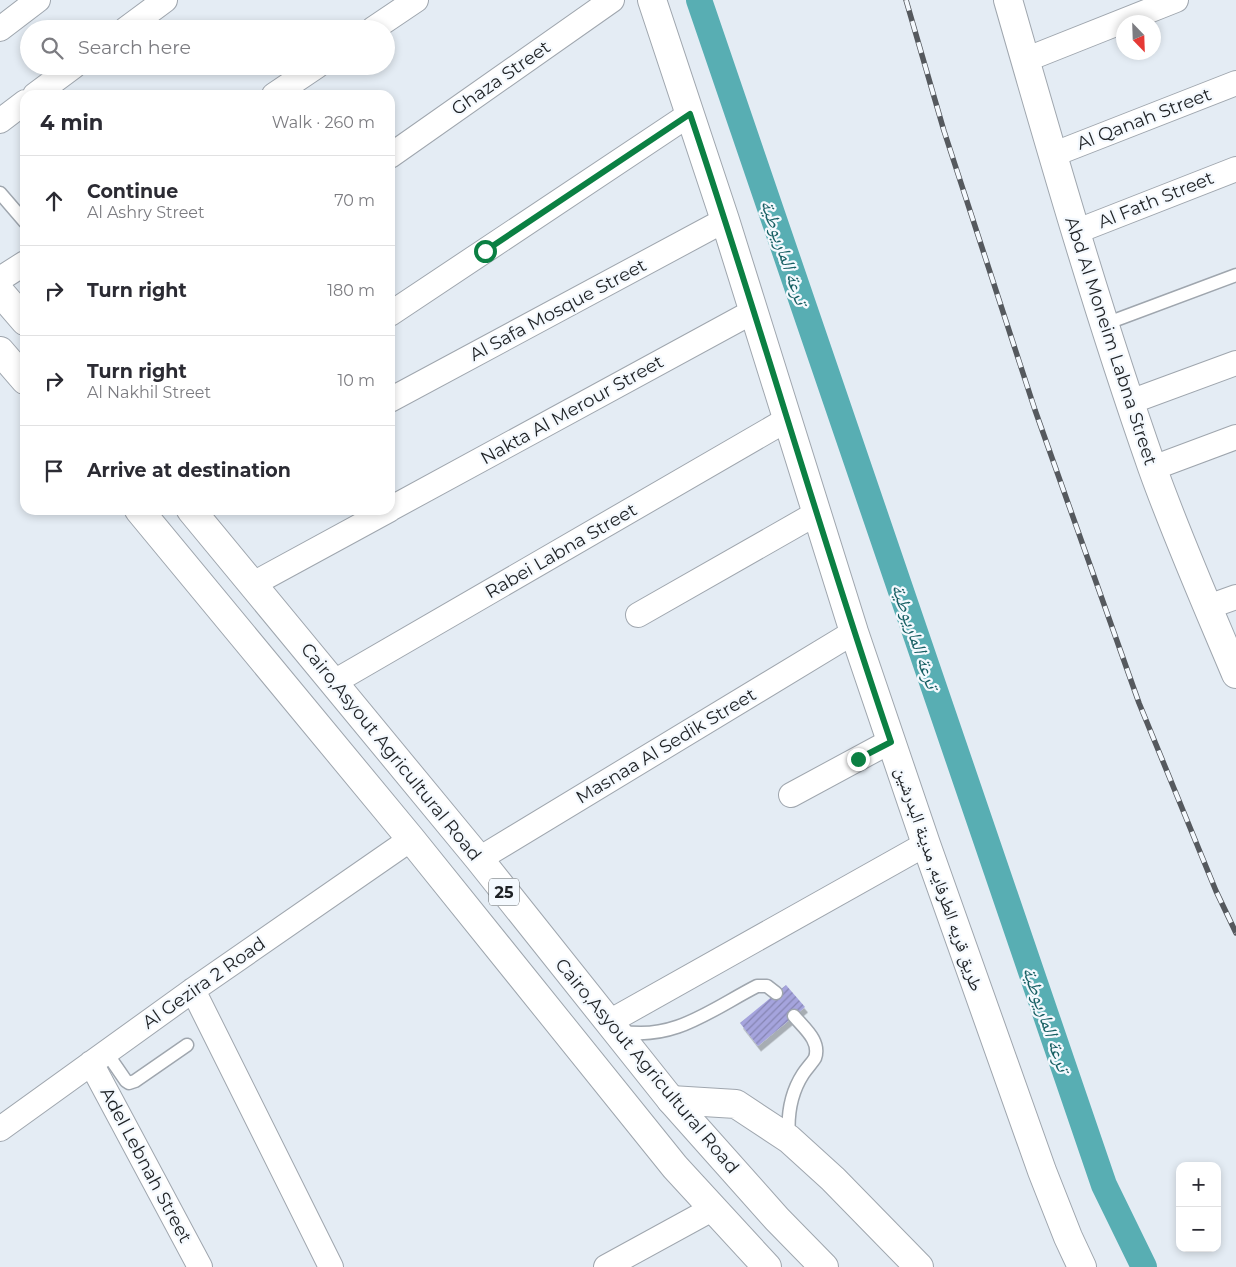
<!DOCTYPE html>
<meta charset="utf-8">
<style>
:root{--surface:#fff;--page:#f7f7f7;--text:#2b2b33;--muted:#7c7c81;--line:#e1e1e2}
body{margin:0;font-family:Montserrat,"Noto Naskh Arabic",sans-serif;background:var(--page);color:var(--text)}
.controls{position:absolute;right:15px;bottom:15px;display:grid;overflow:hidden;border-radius:10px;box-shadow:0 2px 8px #0003}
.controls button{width:45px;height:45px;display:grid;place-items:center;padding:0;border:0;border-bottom:1px solid var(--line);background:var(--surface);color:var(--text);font:25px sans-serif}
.compass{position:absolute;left:1116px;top:15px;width:45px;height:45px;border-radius:50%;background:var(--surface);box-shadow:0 2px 8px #0003;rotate:157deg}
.stop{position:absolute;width:15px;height:15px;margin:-11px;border:4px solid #0b8043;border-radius:50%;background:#fff}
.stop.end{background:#0b8043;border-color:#fff;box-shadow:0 1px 5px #0008}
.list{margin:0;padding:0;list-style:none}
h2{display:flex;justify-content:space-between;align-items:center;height:65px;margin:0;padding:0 20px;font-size:21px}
h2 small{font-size:16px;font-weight:400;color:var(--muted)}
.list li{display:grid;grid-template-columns:32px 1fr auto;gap:15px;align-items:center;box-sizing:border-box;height:90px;padding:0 20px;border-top:1px solid var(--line)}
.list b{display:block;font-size:19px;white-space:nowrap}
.list p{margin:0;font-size:16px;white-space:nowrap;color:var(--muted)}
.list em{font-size:16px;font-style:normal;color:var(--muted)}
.icon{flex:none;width:28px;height:28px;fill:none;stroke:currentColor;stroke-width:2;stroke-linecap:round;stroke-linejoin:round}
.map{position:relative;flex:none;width:1236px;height:1267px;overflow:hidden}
.search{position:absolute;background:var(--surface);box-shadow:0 2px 8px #0003;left:20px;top:20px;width:375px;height:55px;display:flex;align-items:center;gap:12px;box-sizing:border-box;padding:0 18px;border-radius:28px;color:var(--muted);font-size:19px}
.panel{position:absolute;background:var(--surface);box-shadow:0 2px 8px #0003;left:20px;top:90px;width:375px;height:425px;border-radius:15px}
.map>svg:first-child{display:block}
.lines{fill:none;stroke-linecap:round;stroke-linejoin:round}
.canal{stroke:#58aeb3;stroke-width:26}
.building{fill:url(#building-hatch);filter:url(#shadow)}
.service-casing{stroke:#9fa6ae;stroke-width:15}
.minor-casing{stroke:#9fa6ae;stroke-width:26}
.secondary-casing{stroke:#9fa6ae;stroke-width:30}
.trunk-casing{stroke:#9fa6ae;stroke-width:30}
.motorway-casing{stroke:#9fa6ae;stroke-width:30}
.service{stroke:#fff;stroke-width:12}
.minor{stroke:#fff;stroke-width:24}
.secondary{stroke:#fff;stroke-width:28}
.trunk{stroke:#fff;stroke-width:28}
.motorway{stroke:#fff;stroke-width:28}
.rail-casing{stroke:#55595e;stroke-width:5.5}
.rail{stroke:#f4f9fe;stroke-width:4;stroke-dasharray:11;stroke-linecap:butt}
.route{stroke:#0b8043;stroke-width:6}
.labels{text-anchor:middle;stroke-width:4.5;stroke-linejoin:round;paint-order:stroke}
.shield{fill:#f4f9fe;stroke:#5e6265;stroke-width:1}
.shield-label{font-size:16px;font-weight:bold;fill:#1e2124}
.street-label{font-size:18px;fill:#1e2124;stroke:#f4f9fe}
.water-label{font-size:19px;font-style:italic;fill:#175f63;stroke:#f4f9fe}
</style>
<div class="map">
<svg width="1236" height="1267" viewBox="0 0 1236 1267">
<defs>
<pattern id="building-hatch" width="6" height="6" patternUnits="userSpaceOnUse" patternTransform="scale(1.25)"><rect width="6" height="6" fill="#a5a4dd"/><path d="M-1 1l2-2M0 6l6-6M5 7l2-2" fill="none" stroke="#8685b3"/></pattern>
<filter id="shadow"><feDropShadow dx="3" dy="5.5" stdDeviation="0" flood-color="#0004"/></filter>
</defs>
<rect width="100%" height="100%" fill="#e4ecf4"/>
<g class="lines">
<path class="canal" d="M 699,0 L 1104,1185 L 1144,1267"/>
</g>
<path class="building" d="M 786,985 L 805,1007 L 758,1046 L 740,1023 Z"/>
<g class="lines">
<g class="service-casing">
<path id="service" d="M 0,193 L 25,222
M 1105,324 L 1236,275
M 620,1031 C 673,1042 712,1009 757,986 L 767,986 L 776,993
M 106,1052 L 126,1081 L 129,1083 L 135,1081 L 187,1045
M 789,1139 C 787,1115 790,1094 803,1074 C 807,1068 812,1063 815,1058 C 821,1041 804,1028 794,1016"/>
</g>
<g class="minor-casing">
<path id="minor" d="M 0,29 L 38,0
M 126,29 L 165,0
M 373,29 L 416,0
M 1025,60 L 1176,0
M 35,95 L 74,66
M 274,95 L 317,66
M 0,121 L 25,102
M 1052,155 L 1236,83
M 390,156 L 612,0
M 1075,232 L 1236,169
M 0,279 L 25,263
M 390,314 L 690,114
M 390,400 L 725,220
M 1130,402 L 1236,363
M 1153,468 L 1236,437
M 390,509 L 754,311
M 253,584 L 389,510
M 1208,607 L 1236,597
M 638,615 L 817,513
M 334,682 L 788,419
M 791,795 L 891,741
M 479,859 L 854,632
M 193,990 L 331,1267
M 609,1022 L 926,844
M 91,1063 L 200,1267
M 0,1129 L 193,990 L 411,839
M 606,1267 L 712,1209"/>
</g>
<g class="secondary-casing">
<path id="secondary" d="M 652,0 L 725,220 L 854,632 L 926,844 L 1042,1171 L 1068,1237 L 1082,1267
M 1008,0 C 1053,157 1098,313 1152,467 C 1177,537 1207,605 1236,674"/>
</g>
<g class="trunk-casing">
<path id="trunk" d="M 0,292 L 25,321
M 0,351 L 25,380
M 139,510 L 411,839 L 675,1167 L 767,1267
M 191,510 L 479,859 L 671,1100 L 777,1219 L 824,1267"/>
</g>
<g class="motorway-casing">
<path id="motorway" d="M 671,1100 L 736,1104 L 789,1139 L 833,1179 L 919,1267"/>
</g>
<use href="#service" class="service"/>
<use href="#minor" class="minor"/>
<use href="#secondary" class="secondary"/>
<use href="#trunk" class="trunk"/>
<use href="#motorway" class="motorway"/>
<g class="rail-casing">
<path id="rail" d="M 906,0 L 944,131 L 1035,410 L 1139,703 L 1216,891 L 1236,933"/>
</g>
<use href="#rail" class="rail"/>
</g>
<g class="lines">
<path class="route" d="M 485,251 L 690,114 C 760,322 820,534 891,742 L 858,759"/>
</g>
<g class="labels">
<rect class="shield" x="489" y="878.5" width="30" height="27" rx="4"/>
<g class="shield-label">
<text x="504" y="898">25</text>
</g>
<g class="street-label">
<text transform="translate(501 78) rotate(-35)" y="6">Ghaza Street</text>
<text transform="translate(1144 119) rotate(-21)" y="6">Al Qanah Street</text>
<text transform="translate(1156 200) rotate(-22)" y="6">Al Fath Street</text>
<text transform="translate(558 310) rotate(-28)" y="6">Al Safa Mosque Street</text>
<text transform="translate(1111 341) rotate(72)" y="6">Abd Al Moneim Labna Street</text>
<text transform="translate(572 410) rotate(-29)" y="6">Nakta Al Merour Street</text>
<text transform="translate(561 551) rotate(-30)" y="6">Rabei Labna Street</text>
<text transform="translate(666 746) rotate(-31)" y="6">Masnaa Al Sedik Street</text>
<text transform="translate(391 752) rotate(51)" y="6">Cairo,Asyout Agricultural Road</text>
<text transform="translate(939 879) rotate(71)" y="6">طريق قريه الطرفايه, مدينة البدرشين</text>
<text transform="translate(204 983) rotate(-35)" y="6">Al Gezira 2 Road</text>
<text transform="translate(647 1066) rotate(50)" y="6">Cairo,Asyout Agricultural Road</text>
<text transform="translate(146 1165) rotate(62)" y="6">Adel Lebnah Street</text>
</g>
<g class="water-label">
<text transform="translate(785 252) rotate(71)" y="7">ترعة الماريوطية</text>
<text transform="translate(916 636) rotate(71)" y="7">ترعة الماريوطية</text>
<text transform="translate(1047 1019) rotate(71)" y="7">ترعة الماريوطية</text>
</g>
</g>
</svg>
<div class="controls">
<button>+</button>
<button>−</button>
</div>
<svg class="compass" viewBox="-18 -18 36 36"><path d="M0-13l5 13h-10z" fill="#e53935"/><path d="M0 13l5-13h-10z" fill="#7c7c81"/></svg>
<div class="stop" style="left:485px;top:251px"></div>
<div class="stop end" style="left:858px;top:759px"></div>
<div class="search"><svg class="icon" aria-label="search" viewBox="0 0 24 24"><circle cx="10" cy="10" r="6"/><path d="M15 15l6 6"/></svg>Search here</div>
<section class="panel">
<h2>4 min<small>Walk · 260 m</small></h2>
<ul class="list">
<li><svg class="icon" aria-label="ahead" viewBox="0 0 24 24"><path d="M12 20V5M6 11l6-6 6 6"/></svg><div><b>Continue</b><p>Al Ashry Street</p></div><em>70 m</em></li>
<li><svg class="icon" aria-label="right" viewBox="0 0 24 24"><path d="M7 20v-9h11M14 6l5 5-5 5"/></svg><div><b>Turn right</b></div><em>180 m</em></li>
<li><svg class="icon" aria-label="right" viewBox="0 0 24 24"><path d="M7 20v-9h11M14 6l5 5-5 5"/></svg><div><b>Turn right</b><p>Al Nakhil Street</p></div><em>10 m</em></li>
<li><svg class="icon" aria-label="arrive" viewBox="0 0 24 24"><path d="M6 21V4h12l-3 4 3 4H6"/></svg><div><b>Arrive at destination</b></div></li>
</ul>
</section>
</div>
